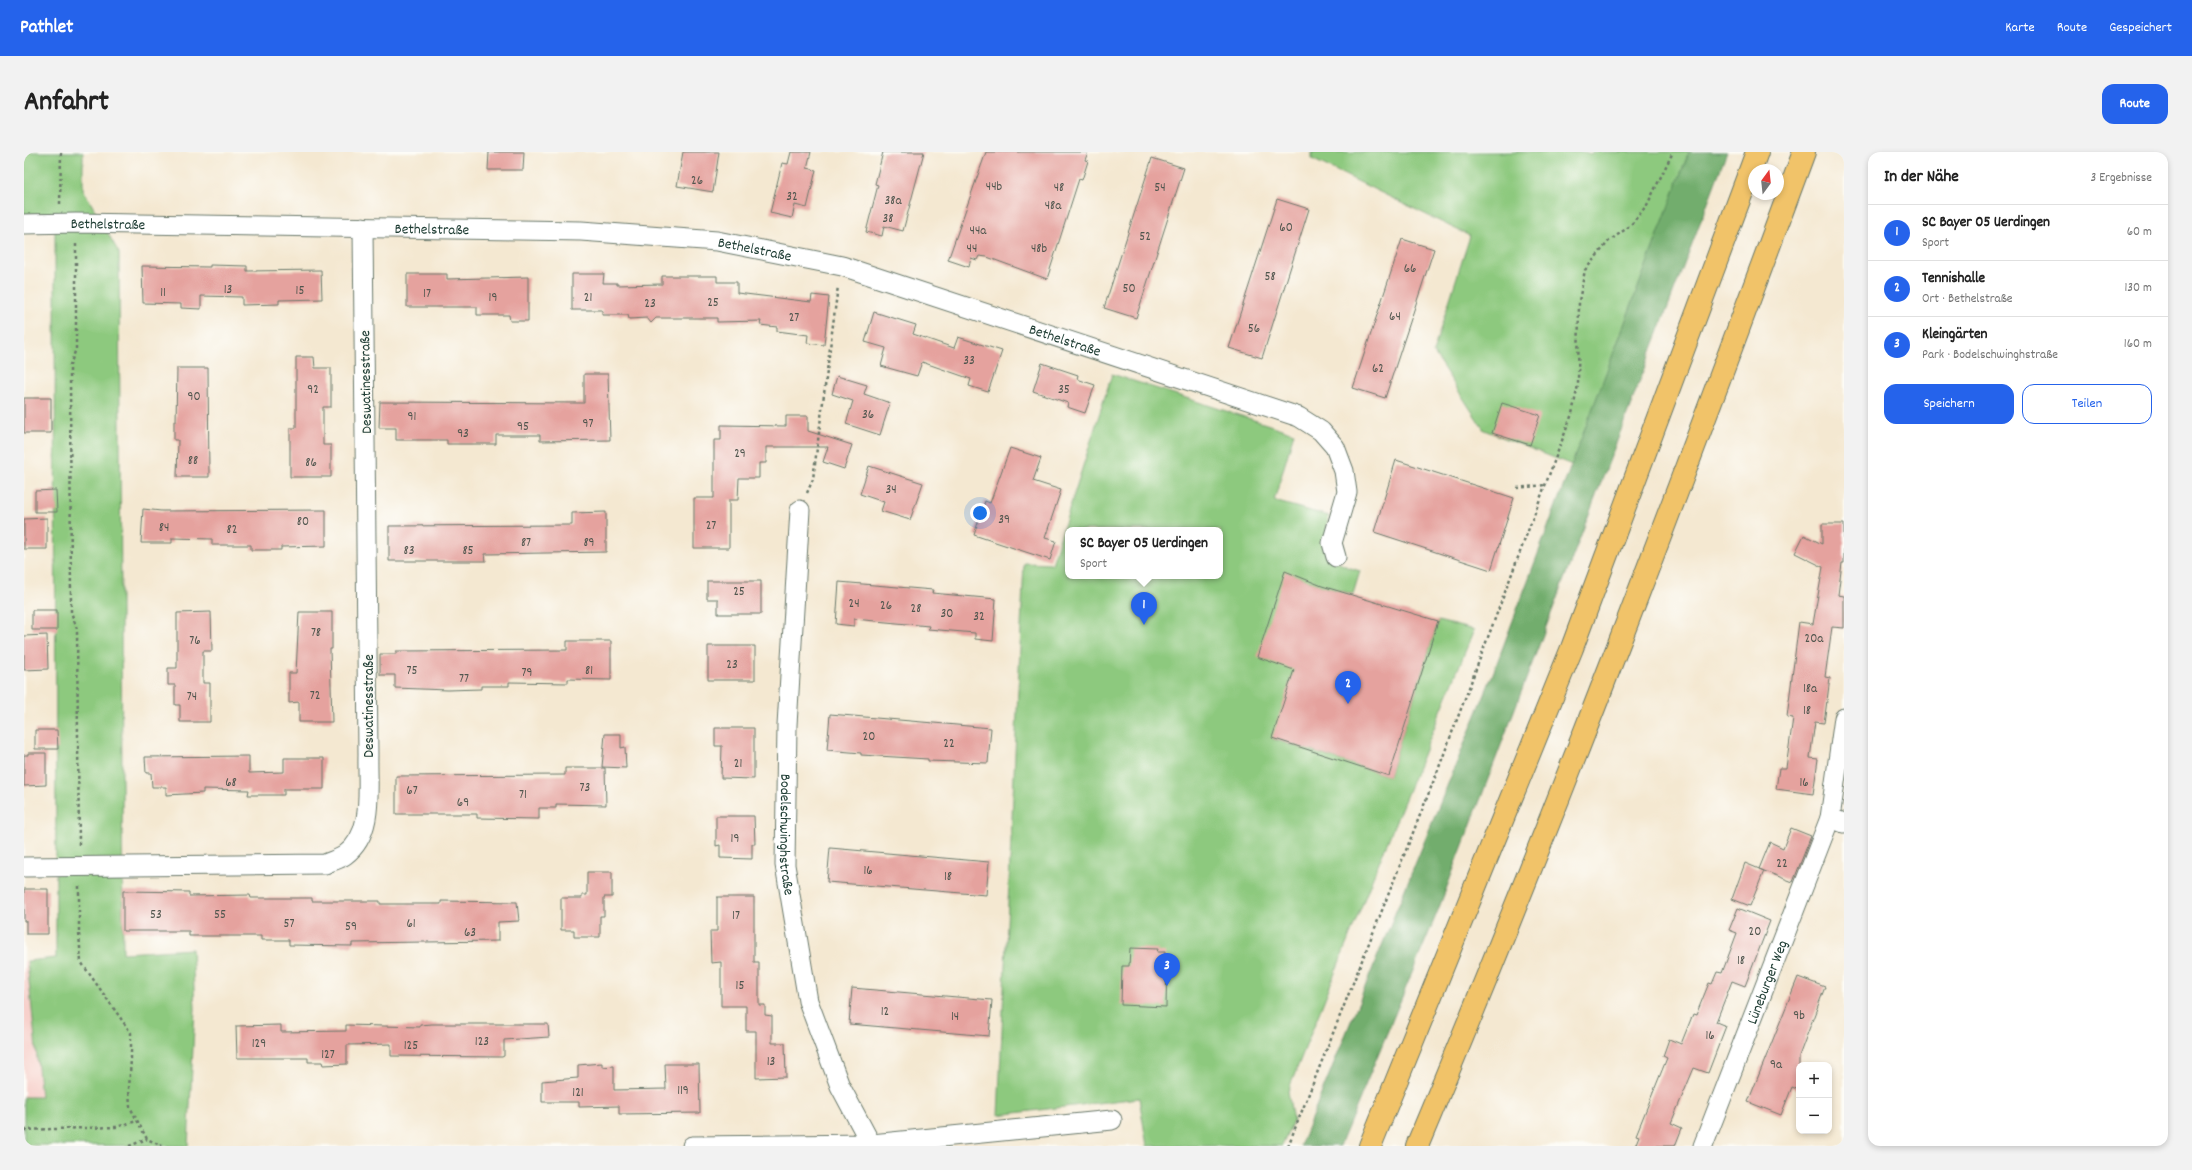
<!DOCTYPE html>
<html lang="de">
<meta charset="utf-8">
<style>
:root{--surface:#fff;--page:#f2f2f2;--text:#222;--muted:#767676;--line:#e0e0e0;--accent:#2563eb}
body{margin:0;font-family:Dekko,sans-serif;background:var(--page);color:var(--text)}
.controls{position:absolute;right:12px;bottom:12px;display:grid;overflow:hidden;border-radius:8px;box-shadow:0 2px 6px #0003}
.controls button{width:36px;height:36px;display:grid;place-items:center;padding:0;border:0;border-bottom:1px solid var(--line);background:var(--surface);color:var(--text);font:20px sans-serif}
.compass{position:absolute;left:1724px;top:12px;width:36px;height:36px;border-radius:50%;background:var(--surface);box-shadow:0 2px 6px #0003;rotate:15deg}
.you{position:absolute;left:956px;top:361px;width:14px;height:14px;margin:-10px;border:3px solid #fff;border-radius:50%;background:#1a73e8;box-shadow:0 0 0 6px #1a73e833}
.badge{display:grid;place-items:center;width:26px;height:26px;border-radius:50%;background:var(--accent);color:#fff;font-size:13px;font-weight:700}
.pin{position:absolute;translate:-50% -33px;filter:drop-shadow(0 1px 2px #0008)}
.pin::after{content:'';position:absolute;top:21px;width:14px;height:12px;background:inherit;clip-path:polygon(0 0,100% 0,50% 100%)}
.popup{position:absolute;left:1041px;top:375px;width:158px;height:52px;box-sizing:border-box;display:grid;place-content:center;border-radius:8px;background:var(--surface);filter:drop-shadow(0 1px 3px #0005);font-size:13px;white-space:nowrap;color:var(--muted)}
.popup b{font-size:15px;color:var(--text)}
.popup::after{content:'';position:absolute;left:50%;top:100%;margin-left:-8px;border:8px solid transparent;border-top-color:var(--surface)}
.list{margin:0;padding:0;list-style:none}
h2{display:flex;justify-content:space-between;align-items:center;height:52px;margin:0;padding:0 16px;font-size:17px}
h2 small{font-size:13px;font-weight:400;color:var(--muted)}
.list li{display:grid;grid-template-columns:26px 1fr auto;gap:12px;align-items:center;box-sizing:border-box;height:56px;padding:0 16px;border-top:1px solid var(--line)}
.list b{display:block;font-size:15px;white-space:nowrap}
.list p{margin:0;font-size:13px;white-space:nowrap;color:var(--muted)}
.list em{font-size:13px;font-style:normal;color:var(--muted)}
.actions{display:flex;gap:8px;padding:12px 16px}
.actions a{flex:1;padding:9px 0;border:1px solid var(--accent);border-radius:12px;text-align:center;font-size:14px;color:var(--accent)}
.actions .main{background:var(--accent);color:#fff}
.map{position:relative;flex:none;width:1820px;height:994px;overflow:hidden;border-radius:12px}
header{display:flex;align-items:center;gap:24px;box-sizing:border-box;height:56px;padding:0 20px;background:var(--accent);color:#fff}
header strong{font-size:19px}
nav{display:flex;gap:22px;margin-inline-start:auto;font-size:14px}
.intro{display:flex;align-items:center;justify-content:space-between;box-sizing:border-box;height:96px;padding:0 24px}
h1{margin:0;font-size:28px}
.button{padding:10px 18px;border-radius:12px;background:var(--accent);color:#fff;font-size:14px;font-weight:700}
main{display:flex;gap:24px;padding:0 24px}
aside{flex:1;background:var(--surface);border-radius:12px;box-shadow:0 2px 6px #0003}
.map>svg:first-child{display:block}
.built{fill:#f7d0cb}
.green{fill:#8dc97e;stroke:#568359;fill-rule:evenodd}
.forest{fill:#72ad6d;stroke:#487550}
.building{fill:#e5a29e}
.lines{fill:none;stroke-linecap:round;stroke-linejoin:round}
.street-casing{stroke:#6a796b;stroke-width:21}
.highway-casing{stroke:#6a796b;stroke-width:24}
.path{stroke:#6a796b;stroke-width:2.5;stroke-dasharray:3 3;stroke-linecap:butt}
.street{stroke:#fff;stroke-width:19}
.highway{stroke:#f1c369;stroke-width:22}
.labels{text-anchor:middle;stroke-width:3.5;stroke-linejoin:round;paint-order:stroke}
.number-label{font-size:13px;fill:#50564e}
.street-label{font-size:15px;fill:#1f3d34;stroke:#fdfcf7}
</style>
<header>
<strong>Pathlet</strong>
<nav><a>Karte</a><a>Route</a><a>Gespeichert</a></nav>
</header>
<div class="intro"><h1>Anfahrt</h1><a class="button">Route</a></div>
<main>
<div class="map">
<svg width="1820" height="994" viewBox="0 0 1820 994">
<rect width="100%" height="100%" fill="#fdfcf7"/>
<filter id="ink" filterUnits="userSpaceOnUse"><feTurbulence type="fractalNoise" baseFrequency=".025" numOctaves="2"/><feDisplacementMap in="SourceGraphic" scale="8" xChannelSelector="R" yChannelSelector="G"/><feConvolveMatrix kernelMatrix="1 2 1 2 8 2 1 2 1" color-interpolation-filters="sRGB"/></filter>
<filter id="wash" filterUnits="userSpaceOnUse"><feTurbulence type="fractalNoise" baseFrequency=".012" numOctaves="4" result="noise"/><feDisplacementMap in="SourceGraphic" scale="16" xChannelSelector="R" yChannelSelector="G"/><feGaussianBlur stdDeviation="0.9" result="paint"/><feColorMatrix in="noise" values="0 0 0 0 0 0 0 0 0 0 0 0 0 0 0 0 0 1.4 0 .05"/><feComposite in="paint" operator="in"/></filter>
<g filter="url(#wash)">
<rect width="100%" height="100%" fill="#f4e8d1"/>
<path class="built" d="M 0,809 L 3,809 L 17,945 L 0,945 Z"/>
<path class="green" d="M 0,0 L 59,0 L 59,37 L 95,101 L 99,801 L 168,797 L 171,856 L 164,994 L 0,993 L 0,945 L 17,945 L 3,809 L 32,806 L 31,61 L 0,62 Z
M 1288,0 L 1560,0 L 1567,2 L 1568,0 L 1665,0 L 1548,313 L 1460,278 L 1409,200 L 1446,84 L 1288,7 Z
M 1088,222 L 1270,281 L 1250,349 L 1305,364 C 1298,398 1301,409 1336,419 L 1329,442 L 1298,434 L 1262,420 L 1270,518 L 1249,587 L 1365,624 L 1414,469 L 1450,478 L 1348,728 L 1264,939 L 1269,969 L 1258,994 L 1123,994 L 1115,946 L 974,963 L 1000,411 L 1028,412 ZM 1044,378 L 1196,378 L 1196,424 L 1044,424 Z"/>
<path class="forest" d="M 1665,0 L 1703,0 L 1413,761 L 1316,994 L 1276,994 L 1468,524 Z"/>
<g id="blocks">
<path class="building" d="M 465,0 L 500,0 L 499,18 L 464,18 Z
M 659,0 L 695,0 L 689,40 L 653,34 Z
M 767,0 L 787,0 L 783,16 L 792,18 L 783,56 L 771,53 L 768,66 L 746,61 L 758,11 L 764,12 Z
M 859,0 L 900,0 L 879,79 L 860,74 L 858,84 L 842,80 L 854,33 L 851,32 Z
M 962,0 L 1064,0 L 1061,8 L 1064,9 L 1058,28 L 1055,27 L 1023,127 L 963,105 L 955,104 L 953,108 L 947,106 L 945,115 L 924,108 Z
M 1128,6 L 1160,16 L 1112,166 L 1080,156 Z
M 1253,47 L 1285,57 L 1238,206 L 1205,196 Z
M 1378,87 L 1410,97 L 1361,246 L 1329,236 Z
M 186,113 L 223,114 L 223,119 L 297,118 L 298,147 L 255,148 L 255,152 L 218,153 L 218,145 L 177,144 L 177,157 L 157,156 L 157,152 L 119,151 L 118,114 L 186,115 Z
M 383,122 L 423,122 L 423,127 L 504,125 L 504,169 L 486,169 L 485,163 L 453,163 L 453,155 L 383,155 Z
M 548,122 L 580,122 L 579,131 L 593,131 L 593,133 L 638,132 L 638,124 L 693,124 L 693,130 L 713,130 L 713,141 L 787,150 L 788,143 L 805,145 L 800,193 L 783,191 L 784,183 L 753,179 L 753,175 L 736,173 L 737,169 L 693,170 L 693,166 L 632,166 L 627,171 L 623,166 L 605,167 L 604,163 L 578,163 L 578,158 L 548,158 Z
M 850,160 L 892,173 L 889,182 L 930,196 L 934,185 L 978,199 L 964,240 L 945,234 L 947,227 L 898,210 L 893,224 L 857,214 L 862,196 L 841,190 Z
M 272,205 L 290,205 L 291,216 L 307,216 L 307,255 L 299,255 L 299,293 L 307,293 L 307,325 L 266,325 L 266,276 L 272,276 Z
M 1018,211 L 1054,223 L 1053,227 L 1071,233 L 1061,261 L 1043,255 L 1044,251 L 1009,239 Z
M 153,216 L 184,216 L 185,325 L 153,325 L 154,288 L 150,288 L 150,270 L 152,270 Z
M 560,222 L 584,222 L 586,288 L 516,289 L 516,283 L 472,283 L 472,292 L 423,292 L 423,288 L 372,288 L 372,276 L 355,276 L 356,250 L 560,251 Z
M 813,224 L 843,233 L 840,242 L 866,251 L 856,283 L 822,272 L 829,249 L 808,242 Z
M 0,246 L 27,246 L 27,281 L 0,281 Z
M 1478,251 L 1516,263 L 1506,293 L 1468,281 Z
M 762,264 L 784,264 L 784,279 L 828,293 L 820,317 L 799,310 L 804,295 L 742,295 L 742,311 L 735,311 L 735,326 L 715,326 L 714,348 L 705,348 L 705,396 L 670,396 L 670,346 L 690,346 L 690,288 L 697,288 L 697,273 L 762,274 Z
M 986,296 L 1017,306 L 1009,329 L 1037,338 L 1021,386 L 1032,389 L 1026,408 L 950,383 L 961,349 L 966,351 Z
M 1372,308 L 1490,346 L 1467,418 L 1350,380 Z
M 845,314 L 899,331 L 886,368 L 857,359 L 860,350 L 836,342 Z
M 32,338 L 33,360 L 11,360 L 11,339 Z
M 119,357 L 137,359 L 302,358 L 302,394 L 257,395 L 257,398 L 227,398 L 227,393 L 188,393 L 188,387 L 148,386 L 148,391 L 117,391 Z
M 582,360 L 582,400 L 461,402 L 462,409 L 365,409 L 365,374 L 548,373 L 548,361 Z
M 23,366 L 23,397 L 0,397 L 0,367 Z
M 1798,372 L 1820,372 L 1820,411 L 1818,411 L 1814,443 L 1820,444 L 1820,476 L 1808,475 L 1801,525 L 1806,526 L 1800,571 L 1791,570 L 1786,606 L 1794,607 L 1789,642 L 1752,637 L 1755,616 L 1762,616 L 1769,566 L 1763,565 L 1775,470 L 1789,472 L 1799,415 L 1771,401 L 1780,383 L 1798,392 Z
M 1261,419 L 1298,434 L 1414,469 L 1365,624 L 1248,586 L 1270,518 L 1233,505 Z
M 683,429 L 737,429 L 737,462 L 694,462 L 694,447 L 683,447 Z
M 815,430 L 909,438 L 908,441 L 972,447 L 969,489 L 951,487 L 951,481 L 904,477 L 905,474 L 830,467 L 830,474 L 812,472 Z
M 8,458 L 33,458 L 33,478 L 8,478 Z
M 187,460 L 188,499 L 179,499 L 179,531 L 186,531 L 186,570 L 156,570 L 156,553 L 151,553 L 151,533 L 144,533 L 144,516 L 153,516 L 153,461 Z
M 275,460 L 308,460 L 308,497 L 306,497 L 308,570 L 275,570 L 275,550 L 265,551 L 265,521 L 272,521 Z
M 23,483 L 24,517 L 0,518 L 0,484 Z
M 543,489 L 587,489 L 587,528 L 544,527 L 544,531 L 485,530 L 485,534 L 457,534 L 457,537 L 424,538 L 371,536 L 371,523 L 356,523 L 356,502 L 372,502 L 372,499 L 543,498 Z
M 684,494 L 731,494 L 731,528 L 684,528 Z
M 806,562 L 967,576 L 964,611 L 904,609 L 904,607 L 837,603 L 837,601 L 803,598 Z
M 691,576 L 730,576 L 730,627 L 697,626 L 698,594 L 691,594 Z
M 11,578 L 33,578 L 34,597 L 11,597 Z
M 581,582 L 597,582 L 597,596 L 601,595 L 602,616 L 578,615 Z
M 4,601 L 22,601 L 22,633 L 0,634 L 0,603 L 4,603 Z
M 225,604 L 225,621 L 260,620 L 260,606 L 300,606 L 300,637 L 260,637 L 260,643 L 224,643 L 225,638 L 179,637 L 179,641 L 142,643 L 142,635 L 128,635 L 127,621 L 122,621 L 121,605 Z
M 541,616 L 581,616 L 582,653 L 532,652 L 532,656 L 515,656 L 515,667 L 453,666 L 453,662 L 372,662 L 372,624 L 541,623 Z
M 692,664 L 730,664 L 731,692 L 728,692 L 728,707 L 696,706 L 696,693 L 692,694 Z
M 1767,676 L 1787,684 L 1769,730 L 1735,717 L 1746,690 L 1759,696 Z
M 806,696 L 965,710 L 962,743 L 803,730 Z
M 1721,711 L 1740,719 L 1726,754 L 1708,747 Z
M 563,720 L 588,720 L 588,745 L 580,745 L 580,764 L 576,764 L 576,785 L 550,785 L 550,778 L 537,778 L 537,746 L 558,746 L 558,743 L 563,743 Z
M 0,737 L 24,737 L 24,782 L 2,782 L 2,769 L 0,769 Z
M 99,739 L 165,740 L 165,744 L 226,743 L 227,746 L 288,746 L 288,749 L 356,749 L 356,752 L 417,752 L 417,749 L 493,750 L 495,769 L 474,770 L 474,789 L 328,791 L 328,794 L 265,793 L 265,788 L 237,788 L 237,784 L 165,784 L 165,779 L 99,779 Z
M 693,745 L 730,745 L 730,810 L 735,810 L 735,853 L 741,853 L 741,863 L 748,864 L 748,891 L 761,891 L 762,925 L 732,926 L 732,879 L 722,879 L 722,854 L 697,854 L 697,810 L 687,811 L 686,779 L 693,779 Z
M 1714,756 L 1746,769 L 1721,834 L 1708,829 L 1692,870 L 1702,874 L 1684,921 L 1670,916 L 1647,971 L 1658,976 L 1651,994 L 1611,994 L 1615,984 L 1612,983 L 1643,906 L 1639,904 L 1645,887 L 1657,892 L 1669,862 L 1672,863 L 1685,831 L 1688,832 L 1693,820 L 1698,821 L 1713,781 L 1705,778 Z
M 1106,796 L 1134,797 L 1133,800 L 1141,800 L 1141,806 L 1143,806 L 1142,855 L 1097,853 L 1098,814 L 1105,814 Z
M 1774,825 L 1801,835 L 1775,904 L 1775,938 L 1768,935 L 1757,963 L 1724,950 Z
M 828,836 L 968,848 L 965,884 L 825,872 Z
M 408,872 L 524,872 L 525,885 L 480,888 L 480,904 L 478,905 L 367,904 L 367,892 L 323,893 L 323,912 L 299,913 L 298,910 L 284,910 L 284,906 L 213,906 L 212,874 L 257,873 L 257,880 L 322,879 L 322,873 L 396,875 L 396,873 Z
M 578,911 L 578,915 L 590,914 L 590,938 L 642,937 L 641,912 L 675,912 L 676,961 L 595,962 L 595,954 L 555,955 L 555,950 L 518,950 L 518,929 L 554,926 L 554,913 Z"/>
</g>
</g>
<g filter="url(#ink)">
<use href="#blocks" fill-opacity="0" stroke="#6a796b" stroke-width="1"/>
<g class="lines">
<g class="street-casing">
<g id="street">
<path id="s1" d="M 0,72 L 52,71 L 557,79 L 693,89 L 818,114 L 1275,265 L 1297,279 L 1311,295 L 1320,319 L 1323,340 L 1308,391 L 1312,405"/>
<path id="s2" d="M 776,358 L 763,573 L 761,713 L 784,849 L 816,934 L 848,994"/>
<path d="M 1820,566 L 1806,666 L 1820,671"/>
<path d="M 0,715 L 301,712 C 307,709 316,707 321,703 C 351,681 343,636 344,603 L 339,75"/>
<path d="M 668,994 L 848,992 L 1088,968"/>
<path id="s3" d="M 1679,994 L 1806,666"/>
</g>
</g>
<g class="highway-casing">
<path id="highway" d="M 1346,994 L 1548,496 L 1733,0
M 1393,994 C 1531,666 1657,333 1780,0"/>
</g>
<path class="path" d="M 36,52 L 37,0
M 52,92 L 52,197 L 46,213 L 47,460 L 53,477 L 55,695
M 1493,336 L 1521,333
M 783,341 L 789,327 L 814,134
M 55,734 L 55,781 L 57,810 L 107,881 L 107,907 L 105,937 L 106,955 L 123,987 L 138,994
M 0,978 L 92,975 L 113,969
M 105,994 L 123,987
M 1264,994 L 1414,618 L 1548,262 L 1554,233 L 1555,149 L 1561,118 L 1585,89 L 1606,74 L 1623,53 L 1649,0"/>
<use href="#street" class="street"/>
<use href="#highway" class="highway"/>
</g>
</g>
<g class="labels">
<g class="number-label">
<text x="673" y="32">26</text>
<text x="970" y="38">44b</text>
<text x="1035" y="39">48</text>
<text x="1136" y="39">54</text>
<text x="768" y="48">32</text>
<text x="869" y="52">38a</text>
<text x="1029" y="57">48a</text>
<text x="864" y="70">38</text>
<text x="1262" y="79">60</text>
<text x="954" y="82">44a</text>
<text x="1121" y="88">52</text>
<text x="948" y="100">44</text>
<text x="1015" y="100">48b</text>
<text x="1386" y="120">66</text>
<text x="1246" y="128">58</text>
<text x="1105" y="140">50</text>
<text x="204" y="141">13</text>
<text x="276" y="142">15</text>
<text x="139" y="144">11</text>
<text x="403" y="145">17</text>
<text x="469" y="149">19</text>
<text x="564" y="149">21</text>
<text x="689" y="154">25</text>
<text x="626" y="155">23</text>
<text x="1371" y="168">64</text>
<text x="770" y="169">27</text>
<text x="1230" y="180">56</text>
<text x="945" y="212">33</text>
<text x="1354" y="220">62</text>
<text x="289" y="241">92</text>
<text x="1040" y="241">35</text>
<text x="170" y="248">90</text>
<text x="844" y="266">36</text>
<text x="388" y="268">91</text>
<text x="564" y="275">97</text>
<text x="499" y="278">95</text>
<text x="439" y="285">93</text>
<text x="716" y="305">29</text>
<text x="169" y="312">88</text>
<text x="287" y="314">86</text>
<text x="867" y="341">34</text>
<text x="980" y="371">39</text>
<text x="279" y="373">80</text>
<text x="687" y="377">27</text>
<text x="140" y="379">84</text>
<text x="208" y="381">82</text>
<text x="502" y="394">87</text>
<text x="565" y="394">89</text>
<text x="385" y="402">83</text>
<text x="444" y="402">85</text>
<text x="715" y="443">25</text>
<text x="830" y="455">24</text>
<text x="862" y="457">26</text>
<text x="892" y="460">28</text>
<text x="923" y="465">30</text>
<text x="955" y="468">32</text>
<text x="292" y="484">78</text>
<text x="1790" y="490">20a</text>
<text x="171" y="492">76</text>
<text x="708" y="516">23</text>
<text x="388" y="522">75</text>
<text x="565" y="522">81</text>
<text x="503" y="524">79</text>
<text x="440" y="530">77</text>
<text x="1786" y="540">18a</text>
<text x="291" y="547">72</text>
<text x="168" y="548">74</text>
<text x="1783" y="562">18</text>
<text x="845" y="588">20</text>
<text x="925" y="595">22</text>
<text x="714" y="615">21</text>
<text x="207" y="634">68</text>
<text x="1780" y="634">16</text>
<text x="561" y="639">73</text>
<text x="388" y="642">67</text>
<text x="499" y="646">71</text>
<text x="439" y="654">69</text>
<text x="711" y="690">19</text>
<text x="1758" y="715">22</text>
<text x="844" y="722">16</text>
<text x="924" y="728">18</text>
<text x="132" y="766">53</text>
<text x="196" y="766">55</text>
<text x="712" y="767">17</text>
<text x="265" y="775">57</text>
<text x="387" y="775">61</text>
<text x="327" y="778">59</text>
<text x="1731" y="783">20</text>
<text x="446" y="784">63</text>
<text x="1717" y="812">18</text>
<text x="716" y="837">15</text>
<text x="861" y="863">12</text>
<text x="1775" y="867">9b</text>
<text x="931" y="868">14</text>
<text x="1686" y="887">16</text>
<text x="458" y="893">123</text>
<text x="235" y="895">129</text>
<text x="387" y="897">125</text>
<text x="304" y="906">127</text>
<text x="747" y="913">13</text>
<text x="1752" y="916">9a</text>
<text x="659" y="942">119</text>
<text x="554" y="944">121</text>
</g>
<g class="street-label">
<text dy="5" stroke="none"><textPath href="#s1" startOffset="84">Bethelstraße</textPath></text>
<text dy="5" stroke="none"><textPath href="#s1" startOffset="408">Bethelstraße</textPath></text>
<text dy="5" stroke="none"><textPath href="#s1" startOffset="732">Bethelstraße</textPath></text>
<text dy="5" stroke="none"><textPath href="#s1" startOffset="1056">Bethelstraße</textPath></text>
<text transform="translate(341 230) rotate(-91)" y="5">Deswatinesstraße</text>
<text transform="translate(344 554) rotate(-90)" y="5">Deswatinesstraße</text>
<text dy="5" stroke="none"><textPath href="#s2" startOffset="325">Bodelschwinghstraße</textPath></text>
<text dy="5" stroke="none"><textPath href="#s3" startOffset="176">Lüneburger Weg</textPath></text>
</g>
</g>
</svg>
<div class="controls">
<button>+</button>
<button>−</button>
</div>
<svg class="compass" viewBox="-18 -18 36 36"><path d="M0-13l5 13h-10z" fill="#e53935"/><path d="M0 13l5-13h-10z" fill="#767676"/></svg>
<div class="you"></div>
<div class="pin badge" style="left:1120px;top:473px">1</div>
<div class="popup"><b>SC Bayer 05 Uerdingen</b>Sport</div>
<div class="pin badge" style="left:1324px;top:552px">2</div>
<div class="pin badge" style="left:1143px;top:834px">3</div>
</div>
<aside>
<h2>In der Nähe<small>3 Ergebnisse</small></h2>
<ul class="list">
<li><span class="badge">1</span><div><b>SC Bayer 05 Uerdingen</b><p>Sport</p></div><em>60 m</em></li>
<li><span class="badge">2</span><div><b>Tennishalle</b><p>Ort · Bethelstraße</p></div><em>130 m</em></li>
<li><span class="badge">3</span><div><b>Kleingärten</b><p>Park · Bodelschwinghstraße</p></div><em>160 m</em></li>
</ul>
<div class="actions"><a class="main">Speichern</a><a>Teilen</a></div>
</aside>
</main>
